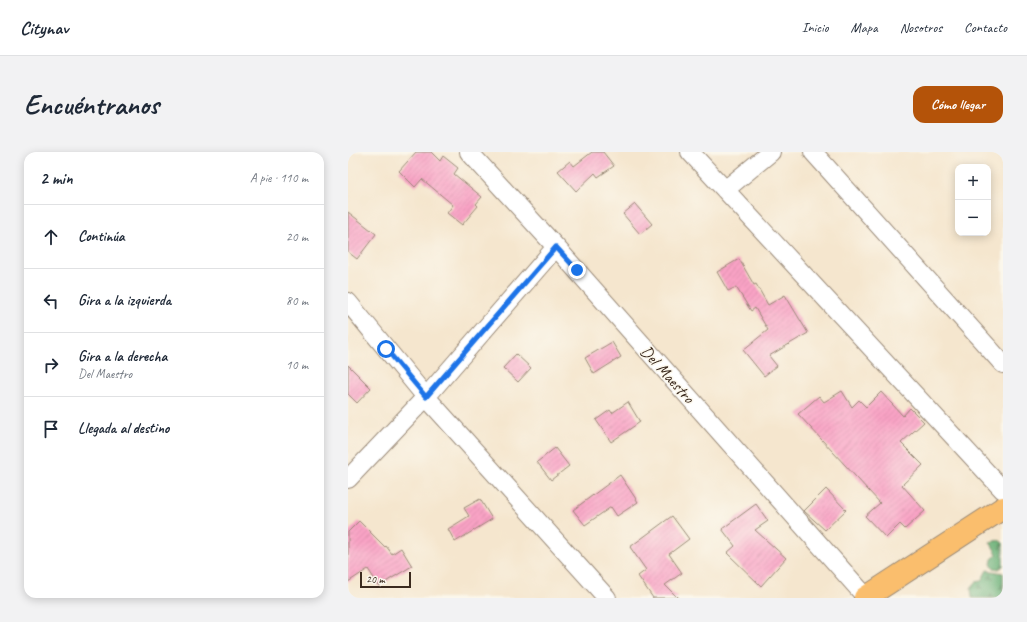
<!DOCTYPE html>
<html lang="es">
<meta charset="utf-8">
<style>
:root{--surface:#fff;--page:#f2f2f3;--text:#1f2937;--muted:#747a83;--line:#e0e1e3;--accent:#b45309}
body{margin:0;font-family:Caveat,sans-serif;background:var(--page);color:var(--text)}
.controls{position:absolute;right:12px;top:12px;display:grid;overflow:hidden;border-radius:8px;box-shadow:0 2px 10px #0003}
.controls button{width:36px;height:36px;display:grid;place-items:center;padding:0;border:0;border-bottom:1px solid var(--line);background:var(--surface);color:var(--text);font:20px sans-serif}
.scale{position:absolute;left:12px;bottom:10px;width:51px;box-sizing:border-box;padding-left:4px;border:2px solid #3b2a1e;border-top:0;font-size:11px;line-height:14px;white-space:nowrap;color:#3b2a1e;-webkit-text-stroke:3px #fbf7ec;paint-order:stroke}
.stop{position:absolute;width:12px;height:12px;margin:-9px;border:3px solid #1a73e8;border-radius:50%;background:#fff}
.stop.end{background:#1a73e8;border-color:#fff;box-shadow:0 1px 4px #0008}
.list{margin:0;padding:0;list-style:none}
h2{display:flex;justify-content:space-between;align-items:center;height:52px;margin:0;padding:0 16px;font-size:17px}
h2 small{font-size:13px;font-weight:400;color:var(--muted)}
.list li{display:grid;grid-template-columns:26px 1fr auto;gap:12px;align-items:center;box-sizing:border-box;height:64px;padding:0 16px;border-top:1px solid var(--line)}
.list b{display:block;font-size:15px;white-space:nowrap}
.list p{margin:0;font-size:13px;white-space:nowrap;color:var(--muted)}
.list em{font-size:13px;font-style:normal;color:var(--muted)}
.icon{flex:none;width:22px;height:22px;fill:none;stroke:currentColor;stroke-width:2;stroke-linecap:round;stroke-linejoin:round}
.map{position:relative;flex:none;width:655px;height:446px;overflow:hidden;border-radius:12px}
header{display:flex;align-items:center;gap:24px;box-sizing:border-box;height:56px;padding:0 20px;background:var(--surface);border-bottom:1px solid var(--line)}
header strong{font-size:19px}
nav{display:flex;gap:22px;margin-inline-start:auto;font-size:14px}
.intro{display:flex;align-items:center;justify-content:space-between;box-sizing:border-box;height:96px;padding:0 24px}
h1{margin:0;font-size:28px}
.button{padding:10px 18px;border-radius:12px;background:var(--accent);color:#fff;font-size:14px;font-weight:700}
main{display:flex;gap:24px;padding:0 24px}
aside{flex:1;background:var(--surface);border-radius:12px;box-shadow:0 2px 10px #0003}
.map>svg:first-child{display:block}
.forest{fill:url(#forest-firs);stroke:#526c49}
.building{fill:url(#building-hatch)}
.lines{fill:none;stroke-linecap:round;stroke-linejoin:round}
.minor-casing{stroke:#988876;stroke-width:20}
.highway-casing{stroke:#988876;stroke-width:24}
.minor{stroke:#fff;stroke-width:18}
.highway{stroke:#fabe6d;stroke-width:22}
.route{stroke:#1a73e8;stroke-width:5}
.labels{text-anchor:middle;stroke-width:3;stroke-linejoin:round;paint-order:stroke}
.street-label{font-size:17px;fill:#3b2a1e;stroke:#fbf7ec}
</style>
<header>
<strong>Citynav</strong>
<nav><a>Inicio</a><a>Mapa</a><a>Nosotros</a><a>Contacto</a></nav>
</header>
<div class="intro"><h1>Encuéntranos</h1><a class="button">Cómo llegar</a></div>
<main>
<aside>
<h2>2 min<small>A pie · 110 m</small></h2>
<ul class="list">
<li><svg class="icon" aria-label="ahead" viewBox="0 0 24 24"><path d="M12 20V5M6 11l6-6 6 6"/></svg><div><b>Continúa</b></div><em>20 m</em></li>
<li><svg class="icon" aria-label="left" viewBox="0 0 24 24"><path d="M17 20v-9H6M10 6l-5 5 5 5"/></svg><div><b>Gira a la izquierda</b></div><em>80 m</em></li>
<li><svg class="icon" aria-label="right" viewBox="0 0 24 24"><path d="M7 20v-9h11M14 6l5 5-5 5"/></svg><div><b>Gira a la derecha</b><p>Del Maestro</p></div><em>10 m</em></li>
<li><svg class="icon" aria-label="arrive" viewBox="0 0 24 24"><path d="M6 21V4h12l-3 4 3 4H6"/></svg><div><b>Llegada al destino</b></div></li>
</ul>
</aside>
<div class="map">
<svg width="655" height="446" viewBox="0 0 655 446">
<defs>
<pattern id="forest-firs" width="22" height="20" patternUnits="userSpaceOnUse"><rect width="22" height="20" fill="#68af74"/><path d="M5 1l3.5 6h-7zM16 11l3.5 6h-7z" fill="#578f5f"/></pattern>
<pattern id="building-hatch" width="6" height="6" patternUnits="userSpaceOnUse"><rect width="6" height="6" fill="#f9a3c5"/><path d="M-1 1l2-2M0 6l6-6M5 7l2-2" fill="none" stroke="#d68ca9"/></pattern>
</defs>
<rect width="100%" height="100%" fill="#fbf7ec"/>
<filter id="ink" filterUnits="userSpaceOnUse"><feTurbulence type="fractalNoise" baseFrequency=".025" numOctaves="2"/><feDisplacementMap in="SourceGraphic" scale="8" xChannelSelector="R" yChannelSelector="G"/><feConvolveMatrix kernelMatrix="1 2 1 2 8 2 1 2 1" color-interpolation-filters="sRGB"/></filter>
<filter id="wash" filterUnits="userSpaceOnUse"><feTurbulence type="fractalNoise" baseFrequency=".012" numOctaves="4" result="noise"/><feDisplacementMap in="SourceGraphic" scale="16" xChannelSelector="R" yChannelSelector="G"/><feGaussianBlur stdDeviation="0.9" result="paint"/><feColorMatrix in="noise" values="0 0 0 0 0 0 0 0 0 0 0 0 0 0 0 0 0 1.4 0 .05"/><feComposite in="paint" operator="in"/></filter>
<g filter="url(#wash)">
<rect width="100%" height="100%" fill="#f5e6ce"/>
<path class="forest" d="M 651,388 L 655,391 L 655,414 L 651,417 L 646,416 L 643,412 L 644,407 L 649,402 L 642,390 Z
M 639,418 L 655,421 L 655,446 L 624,446 L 623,436 L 628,430 L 633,429 Z"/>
<g id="blocks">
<path class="building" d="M 68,0 L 83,0 L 92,9 L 95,4 L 110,16 L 106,22 L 134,45 L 128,52 L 130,54 L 114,73 L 99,61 L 105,53 L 74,27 L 67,35 L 51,19 Z
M 244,0 L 255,0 L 266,14 L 250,25 L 247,21 L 228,39 L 210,19 L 222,9 L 226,14 Z
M 287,52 L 304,72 L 292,82 L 275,62 Z
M 0,60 L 28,82 L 9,107 L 0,100 Z
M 391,107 L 406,133 L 408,132 L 420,153 L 437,143 L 460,181 L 421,204 L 429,214 L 416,224 L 395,198 L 420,178 L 407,156 L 403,159 L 388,135 L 380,139 L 369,120 Z
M 264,190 L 273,205 L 246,222 L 237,206 Z
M 168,202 L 183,216 L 170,230 L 155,216 Z
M 0,213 L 23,236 L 9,251 L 0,242 Z
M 494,239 L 504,255 L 511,248 L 518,255 L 533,240 L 555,264 L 562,256 L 576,270 L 553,291 L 575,313 L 554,333 L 577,359 L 557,377 L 552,372 L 538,386 L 517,364 L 532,351 L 450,262 L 471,244 L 476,250 Z
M 280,250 L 292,270 L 263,290 L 248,268 L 262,258 L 264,261 Z
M 207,296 L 221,314 L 203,328 L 189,310 Z
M 272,323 L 290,350 L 269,364 L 263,355 L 237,373 L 225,358 Z
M 478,337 L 498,358 L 477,378 L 456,359 Z
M 132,347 L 144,367 L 107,390 L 100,377 L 121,364 L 116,356 Z
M 408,352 L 420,369 L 407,378 L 438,406 L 413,434 L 379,401 L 387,394 L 374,377 Z
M 324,364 L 341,387 L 321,402 L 334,421 L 317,433 L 330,446 L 305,446 L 290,424 L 298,418 L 282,395 Z
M 11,369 L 37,395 L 38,394 L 44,402 L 53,396 L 64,414 L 31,434 L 20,417 L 0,430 L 0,380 Z"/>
</g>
</g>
<g filter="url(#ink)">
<use href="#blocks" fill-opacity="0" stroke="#988876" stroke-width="1"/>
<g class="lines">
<g class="minor-casing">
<path id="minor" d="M 121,0 L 208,95 L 518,445
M 342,0 L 655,338
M 465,0 L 655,212
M 377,38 L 423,0
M 0,150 L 78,245 L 259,446
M 0,327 L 78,245 L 208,95"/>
</g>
<g class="highway-casing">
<path id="highway" d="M 517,446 L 655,356"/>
</g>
<use href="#minor" class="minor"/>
<use href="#highway" class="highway"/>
</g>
</g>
<g class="lines" filter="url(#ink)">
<path class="route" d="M 38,197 L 78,245 L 208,95 L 229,118"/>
</g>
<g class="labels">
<g class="street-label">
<text transform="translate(320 222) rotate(48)" y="6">Del Maestro</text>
</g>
</g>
</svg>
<div class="controls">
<button>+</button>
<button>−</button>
</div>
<div class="scale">20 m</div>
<div class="stop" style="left:38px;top:197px"></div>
<div class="stop end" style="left:229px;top:118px"></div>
</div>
</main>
